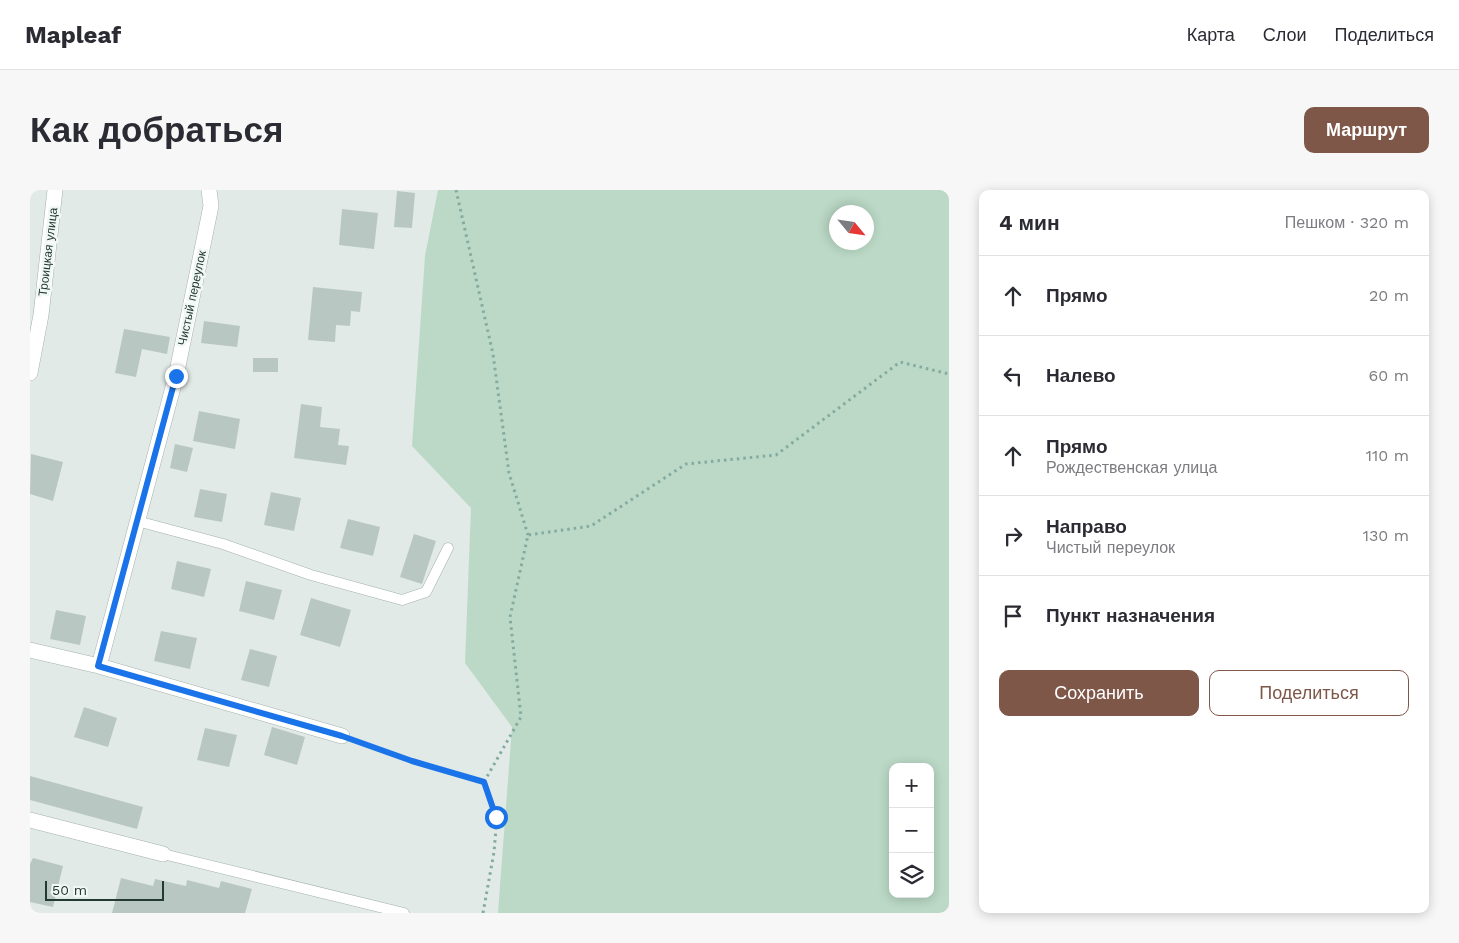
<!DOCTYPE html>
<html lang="ru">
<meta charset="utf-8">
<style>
:root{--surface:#fff;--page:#f7f7f7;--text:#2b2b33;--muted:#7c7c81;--line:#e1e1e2;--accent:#7e5749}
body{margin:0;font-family:"Work Sans",sans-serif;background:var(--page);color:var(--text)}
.controls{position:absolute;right:15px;bottom:15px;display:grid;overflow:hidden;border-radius:10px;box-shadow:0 2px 12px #0003}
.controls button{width:45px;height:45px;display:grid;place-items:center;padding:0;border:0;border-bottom:1px solid var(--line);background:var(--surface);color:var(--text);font:25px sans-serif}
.compass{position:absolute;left:799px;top:15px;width:45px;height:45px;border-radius:50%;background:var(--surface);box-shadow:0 2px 12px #0003;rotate:119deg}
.scale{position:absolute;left:15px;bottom:12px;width:119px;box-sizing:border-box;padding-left:5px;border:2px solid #233934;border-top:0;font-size:14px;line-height:18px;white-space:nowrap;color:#233934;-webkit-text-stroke:4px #f1f7f4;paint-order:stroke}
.stop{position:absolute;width:15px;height:15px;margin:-11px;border:4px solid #1a73e8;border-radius:50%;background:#fff}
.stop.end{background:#1a73e8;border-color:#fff;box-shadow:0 1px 5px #0008}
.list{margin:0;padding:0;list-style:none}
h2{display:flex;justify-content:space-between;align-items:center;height:65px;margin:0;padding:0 20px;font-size:21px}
h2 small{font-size:16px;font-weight:400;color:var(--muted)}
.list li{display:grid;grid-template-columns:32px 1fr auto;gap:15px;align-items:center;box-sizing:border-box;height:80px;padding:0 20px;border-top:1px solid var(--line)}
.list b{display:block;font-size:19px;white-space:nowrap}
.list p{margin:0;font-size:16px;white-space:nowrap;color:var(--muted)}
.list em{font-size:16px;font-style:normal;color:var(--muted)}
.actions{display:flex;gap:10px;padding:15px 20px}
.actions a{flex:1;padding:11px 0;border:1px solid var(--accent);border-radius:10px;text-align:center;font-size:18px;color:var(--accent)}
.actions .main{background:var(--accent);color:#fff}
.icon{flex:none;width:28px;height:28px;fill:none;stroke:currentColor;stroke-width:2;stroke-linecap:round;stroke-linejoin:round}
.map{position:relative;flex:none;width:919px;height:723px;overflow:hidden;border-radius:10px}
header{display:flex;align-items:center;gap:30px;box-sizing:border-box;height:70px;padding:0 25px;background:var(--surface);border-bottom:1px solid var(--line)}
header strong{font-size:24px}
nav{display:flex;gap:28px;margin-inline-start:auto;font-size:18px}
.intro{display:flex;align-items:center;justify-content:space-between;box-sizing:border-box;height:120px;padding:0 30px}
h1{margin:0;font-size:35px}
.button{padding:12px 22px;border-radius:10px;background:var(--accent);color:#fff;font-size:18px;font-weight:700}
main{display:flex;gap:30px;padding:0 30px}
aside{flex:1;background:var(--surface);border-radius:10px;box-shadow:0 2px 12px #0003}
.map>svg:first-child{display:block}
.green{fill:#bbd9c6;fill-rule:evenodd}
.building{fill:#b9c7c3}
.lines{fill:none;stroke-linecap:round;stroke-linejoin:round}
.service-casing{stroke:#a4b1ad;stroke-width:11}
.minor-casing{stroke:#a4b1ad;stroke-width:16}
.path{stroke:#84aba1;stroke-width:3;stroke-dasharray:2.5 4;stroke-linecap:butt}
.service{stroke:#fff;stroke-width:10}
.minor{stroke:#fff;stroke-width:15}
.route{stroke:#1a73e8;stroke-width:6}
.labels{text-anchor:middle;stroke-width:5;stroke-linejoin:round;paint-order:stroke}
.street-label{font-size:12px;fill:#233934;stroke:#f1f7f4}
</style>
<header>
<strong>Mapleaf</strong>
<nav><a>Карта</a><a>Слои</a><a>Поделиться</a></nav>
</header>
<div class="intro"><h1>Как добраться</h1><a class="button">Маршрут</a></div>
<main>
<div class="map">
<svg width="919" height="723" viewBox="0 0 919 723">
<rect width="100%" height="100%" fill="#e1eae6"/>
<path class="green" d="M 408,0 L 919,0 L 919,723 L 468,723 L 482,537 L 435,473 L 441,318 L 382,256 L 395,66 ZM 806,22 L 836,22 L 836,52 L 806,52 ZM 863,577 L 900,577 L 900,704 L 863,704 Z"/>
<path class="building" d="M 367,1 L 385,3 L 382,38 L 364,37 Z
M 312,19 L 348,23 L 344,59 L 309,55 Z
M 283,97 L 332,102 L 330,122 L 321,121 L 320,136 L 306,135 L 305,152 L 278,150 Z
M 174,131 L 210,136 L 207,157 L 171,153 Z
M 94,139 L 140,147 L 137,164 L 112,159 L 106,187 L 85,183 Z
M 223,168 L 248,168 L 248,182 L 223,182 Z
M 271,214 L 292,217 L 290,237 L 310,239 L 308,255 L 319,256 L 316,275 L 264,268 Z
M 169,221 L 210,229 L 205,259 L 163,251 Z
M 145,254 L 163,258 L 157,282 L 140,278 Z
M 1,264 L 33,272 L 23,311 L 0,304 Z
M 170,299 L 197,304 L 192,332 L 164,327 Z
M 241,302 L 271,308 L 264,341 L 234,335 Z
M 318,329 L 350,337 L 343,366 L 310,358 Z
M 384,344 L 406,351 L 392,394 L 370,387 Z
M 147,371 L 181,379 L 174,407 L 141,399 Z
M 216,391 L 252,400 L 244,430 L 209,421 Z
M 281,408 L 321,420 L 310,457 L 270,445 Z
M 26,420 L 56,426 L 50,455 L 20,449 Z
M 131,441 L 167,448 L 160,479 L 124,471 Z
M 220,459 L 247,466 L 239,497 L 211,490 Z
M 54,517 L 87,528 L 78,557 L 44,547 Z
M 242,537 L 275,547 L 267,575 L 234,565 Z
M 175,538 L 207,545 L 199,577 L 167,570 Z
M 0,586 L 113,617 L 107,639 L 0,610 Z
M 3,668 L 33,676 L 23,717 L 0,712 L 0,674 Z
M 91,688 L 123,696 L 125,689 L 156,696 L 157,690 L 189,698 L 191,691 L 222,699 L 215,723 L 82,723 Z"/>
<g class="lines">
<g class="service-casing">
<path id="service" d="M 107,331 L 193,354 L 281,385 L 372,410 L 396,402 L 418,358
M 133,664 L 374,723"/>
</g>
<g class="minor-casing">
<path id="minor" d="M 0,183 L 11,125 L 25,0
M 0,460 L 69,476 L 312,546
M 69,476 L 146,186 L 181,16 L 179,0
M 0,630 L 133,664"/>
</g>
<path class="path" d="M 426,0 L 463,164 L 479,283 L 498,345
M 326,551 L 382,571 L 454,592 L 467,627 L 464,662 L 453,723
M 454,592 L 491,527 L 480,427 L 498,345 L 561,336 L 656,274 L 746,265 L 870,172 L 919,184"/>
<use href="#service" class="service"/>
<use href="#minor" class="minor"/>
</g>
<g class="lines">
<path class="route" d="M 146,186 L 68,476 L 312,546 L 382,571 L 454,592 L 466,627"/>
</g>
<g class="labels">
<g class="street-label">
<text transform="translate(18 62) rotate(-83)" y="4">Троицкая улица</text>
<text transform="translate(162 108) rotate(-78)" y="4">Чистый переулок</text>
</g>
</g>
</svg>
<div class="controls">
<button>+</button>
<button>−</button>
<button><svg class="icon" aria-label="layers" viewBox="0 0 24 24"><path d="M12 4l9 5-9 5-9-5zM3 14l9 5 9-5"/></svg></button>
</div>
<svg class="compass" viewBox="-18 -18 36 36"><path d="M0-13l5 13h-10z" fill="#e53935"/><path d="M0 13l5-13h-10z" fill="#7c7c81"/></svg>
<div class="scale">50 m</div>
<div class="stop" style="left:466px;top:627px"></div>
<div class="stop end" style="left:146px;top:186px"></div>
</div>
<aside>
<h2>4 мин<small>Пешком · 320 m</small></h2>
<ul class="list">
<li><svg class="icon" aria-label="ahead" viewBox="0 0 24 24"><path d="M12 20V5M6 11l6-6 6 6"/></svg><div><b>Прямо</b></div><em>20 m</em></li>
<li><svg class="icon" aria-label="left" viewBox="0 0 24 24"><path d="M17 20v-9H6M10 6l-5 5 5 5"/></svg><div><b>Налево</b></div><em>60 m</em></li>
<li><svg class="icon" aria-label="ahead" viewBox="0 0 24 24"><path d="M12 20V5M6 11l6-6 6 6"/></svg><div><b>Прямо</b><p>Рождественская улица</p></div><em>110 m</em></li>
<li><svg class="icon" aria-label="right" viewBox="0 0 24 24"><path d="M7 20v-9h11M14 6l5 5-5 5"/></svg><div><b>Направо</b><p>Чистый переулок</p></div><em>130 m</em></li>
<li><svg class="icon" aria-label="arrive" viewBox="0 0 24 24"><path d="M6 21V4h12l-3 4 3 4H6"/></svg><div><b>Пункт назначения</b></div></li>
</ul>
<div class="actions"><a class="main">Сохранить</a><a>Поделиться</a></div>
</aside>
</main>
